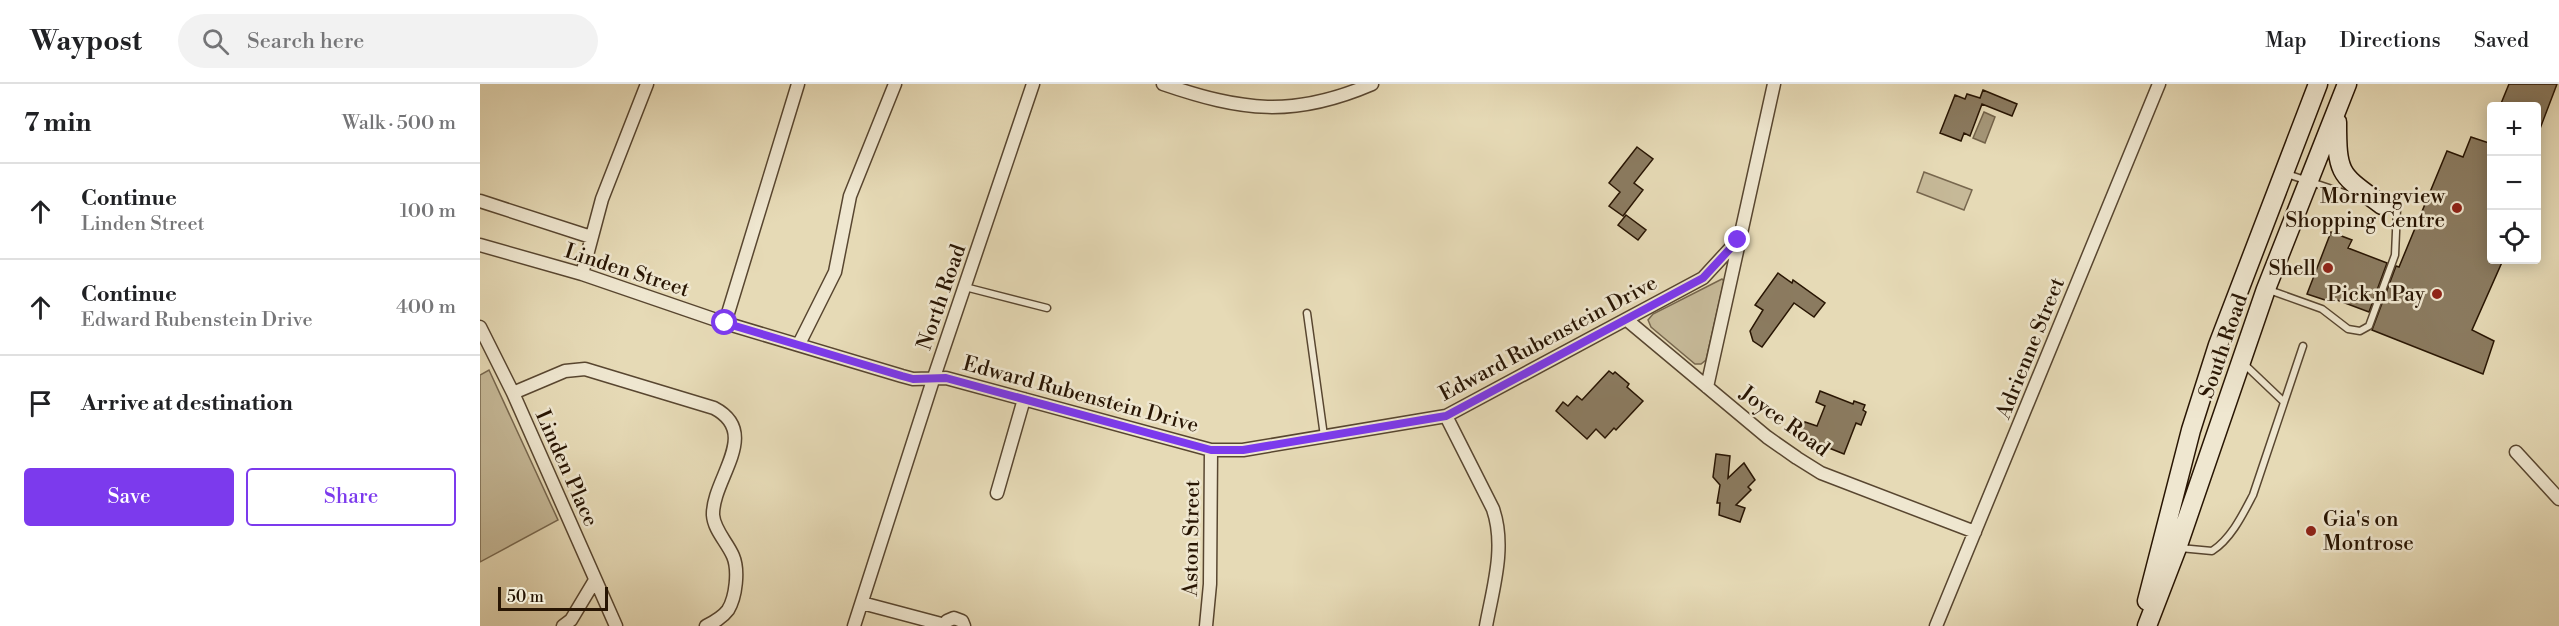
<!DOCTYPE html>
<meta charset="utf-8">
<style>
:root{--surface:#fff;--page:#f2f2f2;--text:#202124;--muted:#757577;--line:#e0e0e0;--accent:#7c3aed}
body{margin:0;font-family:"Libre Bodoni",serif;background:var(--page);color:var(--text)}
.controls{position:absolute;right:18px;top:18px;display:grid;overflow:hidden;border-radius:6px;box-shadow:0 3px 15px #0003}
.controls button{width:54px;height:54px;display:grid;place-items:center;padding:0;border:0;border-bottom:2px solid var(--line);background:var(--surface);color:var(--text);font:30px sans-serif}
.scale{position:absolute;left:18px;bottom:15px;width:110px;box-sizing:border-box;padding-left:6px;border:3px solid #281503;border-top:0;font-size:16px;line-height:21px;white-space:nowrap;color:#281503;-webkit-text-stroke:4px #efe7d0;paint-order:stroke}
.stop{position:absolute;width:18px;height:18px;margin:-14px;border:4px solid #7c3aed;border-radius:50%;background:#fff}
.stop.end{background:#7c3aed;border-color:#fff;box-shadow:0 2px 6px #0008}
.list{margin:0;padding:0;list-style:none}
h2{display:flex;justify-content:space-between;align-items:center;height:78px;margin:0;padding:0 24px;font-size:26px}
h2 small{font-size:20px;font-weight:400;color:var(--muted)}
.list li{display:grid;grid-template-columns:39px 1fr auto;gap:18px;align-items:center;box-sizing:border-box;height:96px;padding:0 24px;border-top:2px solid var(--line)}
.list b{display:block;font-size:22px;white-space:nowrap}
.list p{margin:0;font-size:20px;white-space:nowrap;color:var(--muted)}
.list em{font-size:20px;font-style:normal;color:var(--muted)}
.actions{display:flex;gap:12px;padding:18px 24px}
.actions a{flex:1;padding:14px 0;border:2px solid var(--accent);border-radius:6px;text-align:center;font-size:21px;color:var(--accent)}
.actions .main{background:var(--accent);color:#fff}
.icon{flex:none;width:33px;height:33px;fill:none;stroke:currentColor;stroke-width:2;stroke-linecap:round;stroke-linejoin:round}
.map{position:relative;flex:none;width:2079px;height:542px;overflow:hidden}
header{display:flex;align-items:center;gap:36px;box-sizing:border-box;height:84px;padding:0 30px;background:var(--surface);border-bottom:2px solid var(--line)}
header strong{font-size:28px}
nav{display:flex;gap:33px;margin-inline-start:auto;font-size:21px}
.search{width:420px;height:54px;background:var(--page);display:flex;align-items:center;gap:15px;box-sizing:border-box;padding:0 21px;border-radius:33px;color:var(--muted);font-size:22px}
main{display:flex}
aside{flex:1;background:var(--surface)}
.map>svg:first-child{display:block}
.green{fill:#c6b998;stroke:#77674e;stroke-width:1.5}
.water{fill:#a59779;stroke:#73634a;stroke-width:1.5}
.building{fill:#8b7b60;stroke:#281503;stroke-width:1.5}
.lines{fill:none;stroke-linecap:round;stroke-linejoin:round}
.lane-casing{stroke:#584630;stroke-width:9}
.street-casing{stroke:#584630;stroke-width:15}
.secondary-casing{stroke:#281503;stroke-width:21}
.lane{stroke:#efe7d0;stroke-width:6}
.street{stroke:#efe7d0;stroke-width:12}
.secondary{stroke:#efe7d0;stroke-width:18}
.route{stroke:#7c3aed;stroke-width:8}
.poi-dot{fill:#8f2418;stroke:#efe7d0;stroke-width:2}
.labels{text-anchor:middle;stroke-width:5;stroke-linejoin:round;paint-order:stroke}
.poi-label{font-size:21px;fill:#281503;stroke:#efe7d0;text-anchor:end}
.street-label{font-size:21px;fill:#281503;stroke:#efe7d0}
</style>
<header>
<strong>Waypost</strong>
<div class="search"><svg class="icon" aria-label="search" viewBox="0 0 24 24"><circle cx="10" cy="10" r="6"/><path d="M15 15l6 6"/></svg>Search here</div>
<nav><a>Map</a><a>Directions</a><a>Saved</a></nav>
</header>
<main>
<aside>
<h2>7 min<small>Walk · 500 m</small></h2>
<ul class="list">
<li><svg class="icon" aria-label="ahead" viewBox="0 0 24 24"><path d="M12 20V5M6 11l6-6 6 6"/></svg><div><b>Continue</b><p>Linden Street</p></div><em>100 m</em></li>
<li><svg class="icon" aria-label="ahead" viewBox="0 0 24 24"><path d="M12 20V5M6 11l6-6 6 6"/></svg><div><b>Continue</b><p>Edward Rubenstein Drive</p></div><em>400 m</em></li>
<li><svg class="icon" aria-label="arrive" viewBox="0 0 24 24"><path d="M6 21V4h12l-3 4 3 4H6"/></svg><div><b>Arrive at destination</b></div></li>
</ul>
<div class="actions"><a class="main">Save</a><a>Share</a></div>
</aside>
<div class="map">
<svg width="2079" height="542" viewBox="0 0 2079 542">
<rect width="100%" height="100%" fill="#e6dab6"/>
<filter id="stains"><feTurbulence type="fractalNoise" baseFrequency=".00333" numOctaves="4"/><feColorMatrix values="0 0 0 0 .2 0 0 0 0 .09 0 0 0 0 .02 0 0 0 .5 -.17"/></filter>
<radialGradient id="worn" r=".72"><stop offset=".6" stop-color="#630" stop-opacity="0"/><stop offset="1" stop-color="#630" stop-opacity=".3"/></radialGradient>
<path class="green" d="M 1444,88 L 1492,106 L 1484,126 L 1437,108 Z
M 1242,195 L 1244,197 L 1226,276 L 1221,280 L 1215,280 L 1171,243 L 1168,236 L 1173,230 Z
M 9,286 L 78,436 L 0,478 L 0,291 Z"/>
<path class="water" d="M 1504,28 L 1515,33 L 1505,59 L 1493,54 Z"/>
<path class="building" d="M 2029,0 L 2077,0 L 2058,50 L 2056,22 L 2020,22 Z
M 1503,6 L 1537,20 L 1532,32 L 1502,20 L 1490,52 L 1484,49 L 1481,57 L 1460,49 L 1475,11 L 1485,15 L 1487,10 L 1500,14 Z
M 1991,53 L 2012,60 L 2012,176 L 2023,176 L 1992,246 L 2014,257 L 2003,290 L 1892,246 L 1916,182 L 1919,183 L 1967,67 L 1983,73 Z
M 1157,63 L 1173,75 L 1154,99 L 1163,106 L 1143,132 L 1129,122 L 1140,108 L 1129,99 Z
M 1146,131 L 1166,146 L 1158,156 L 1138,141 Z
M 1851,148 L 1872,156 L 1868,164 L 1907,179 L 1889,228 L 1849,213 L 1848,217 L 1827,210 Z
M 1298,189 L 1312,199 L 1313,196 L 1345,219 L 1334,233 L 1314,219 L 1282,263 L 1273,257 L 1270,247 L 1283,226 L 1275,221 Z
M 1129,287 L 1133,290 L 1135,288 L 1149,300 L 1147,303 L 1163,317 L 1136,346 L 1134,344 L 1125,354 L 1116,345 L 1107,355 L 1076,327 L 1083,318 L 1088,322 L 1097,312 L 1102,316 Z
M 1340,307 L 1373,320 L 1374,317 L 1385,321 L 1383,326 L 1386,328 L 1381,341 L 1376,339 L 1364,370 L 1319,352 L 1325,338 L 1337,342 L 1345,322 L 1336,318 Z
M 1236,370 L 1250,372 L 1248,394 L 1264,379 L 1275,396 L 1268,403 L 1271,406 L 1256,421 L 1265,424 L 1260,438 L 1239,431 L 1240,419 L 1237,419 L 1240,401 L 1233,393 Z"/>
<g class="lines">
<g class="lane-casing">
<path id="lane" d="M 1807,90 L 1882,115
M 485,203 L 567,224
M 1789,206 L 1842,225 L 1868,245 L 1880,247 L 1889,242 L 1915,171 L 1917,125 L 1904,122
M 827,229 L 844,352
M 1763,279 L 1804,318
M 1700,464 L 1732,467 C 1751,455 1763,430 1773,411 L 1823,262"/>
</g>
<g class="street-casing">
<path id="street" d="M 683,0 C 762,27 813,34 892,0
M 0,117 L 111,153
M 0,161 L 102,190 L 245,239 L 422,292 L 433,295 L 466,294 L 731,366 L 763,366 L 966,332 L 1223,194 L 1258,156
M 102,190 L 122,115 L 167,0
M 1147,236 L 1287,353 L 1317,374 L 1341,389 L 1495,448
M 245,239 L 318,0
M 0,243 L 33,309 L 136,542
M 319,260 L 355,188 L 370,112 L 415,0
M 1227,303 L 1294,0
M 33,309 L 85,287 L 105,285 L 234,324 C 282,349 232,395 233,431 C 234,446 247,458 253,472 C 259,486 256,513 248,526 C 242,534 234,538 226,542
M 966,332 L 1013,425 C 1026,463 1013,504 1006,542
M 2036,368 L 2079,415
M 517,409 L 544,315
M 382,519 L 465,541
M 83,542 L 91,536 L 115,496
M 374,542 L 454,293 L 553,0
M 465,542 L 467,537 L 474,534 L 482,537 L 484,542
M 726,542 L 730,500 L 731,366
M 1456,542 L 1679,0"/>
</g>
<g class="secondary-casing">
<path id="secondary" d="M 1857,38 C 1857,92 1860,90 1902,121
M 1667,517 L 1711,346 L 1738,261 L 1838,0
M 1667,542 L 1697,464 L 1786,205 L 1867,0"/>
</g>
<use href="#lane" class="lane"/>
<use href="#street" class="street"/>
<use href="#secondary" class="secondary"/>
</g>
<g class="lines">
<path class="route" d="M 245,239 L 422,292 L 433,295 L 466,294 L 731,366 L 763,366 L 966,332 L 1223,194 L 1258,156"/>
</g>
<g class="poi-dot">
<circle cx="1977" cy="124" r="6"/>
<circle cx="1848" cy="184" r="6"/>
<circle cx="1957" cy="210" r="6"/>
<circle cx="1831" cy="447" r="6"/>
</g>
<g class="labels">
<g class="poi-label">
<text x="1965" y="119">Morningview<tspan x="1965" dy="24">Shopping Centre</tspan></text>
<text x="1836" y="191">Shell</text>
<text x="1945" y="217">Pick n Pay</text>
<text x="1843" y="442" text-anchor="start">Gia's on<tspan x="1843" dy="24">Montrose</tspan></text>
</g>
<g class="street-label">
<text transform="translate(147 186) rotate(18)" y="7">Linden Street</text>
<text transform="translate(461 213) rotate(-71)" y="7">North Road</text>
<text transform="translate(1068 254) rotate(-28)" y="7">Edward Rubenstein Drive</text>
<text transform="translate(1743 262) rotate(-71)" y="7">South Road</text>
<text transform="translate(1550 264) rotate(-68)" y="7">Adrienne Street</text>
<text transform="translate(601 310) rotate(15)" y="7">Edward Rubenstein Drive</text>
<text transform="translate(1305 337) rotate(36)" y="7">Joyce Road</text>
<text transform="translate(87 384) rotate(66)" y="7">Linden Place</text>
<text transform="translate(711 454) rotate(-89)" y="7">Aston Street</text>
</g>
</g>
<rect width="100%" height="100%" filter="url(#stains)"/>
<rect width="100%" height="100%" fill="url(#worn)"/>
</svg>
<div class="controls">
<button>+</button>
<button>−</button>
<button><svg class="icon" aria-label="locate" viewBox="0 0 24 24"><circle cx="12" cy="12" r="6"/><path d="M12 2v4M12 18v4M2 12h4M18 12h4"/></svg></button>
</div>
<div class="scale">50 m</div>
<div class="stop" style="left:245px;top:239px"></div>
<div class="stop end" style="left:1258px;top:156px"></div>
</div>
</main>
